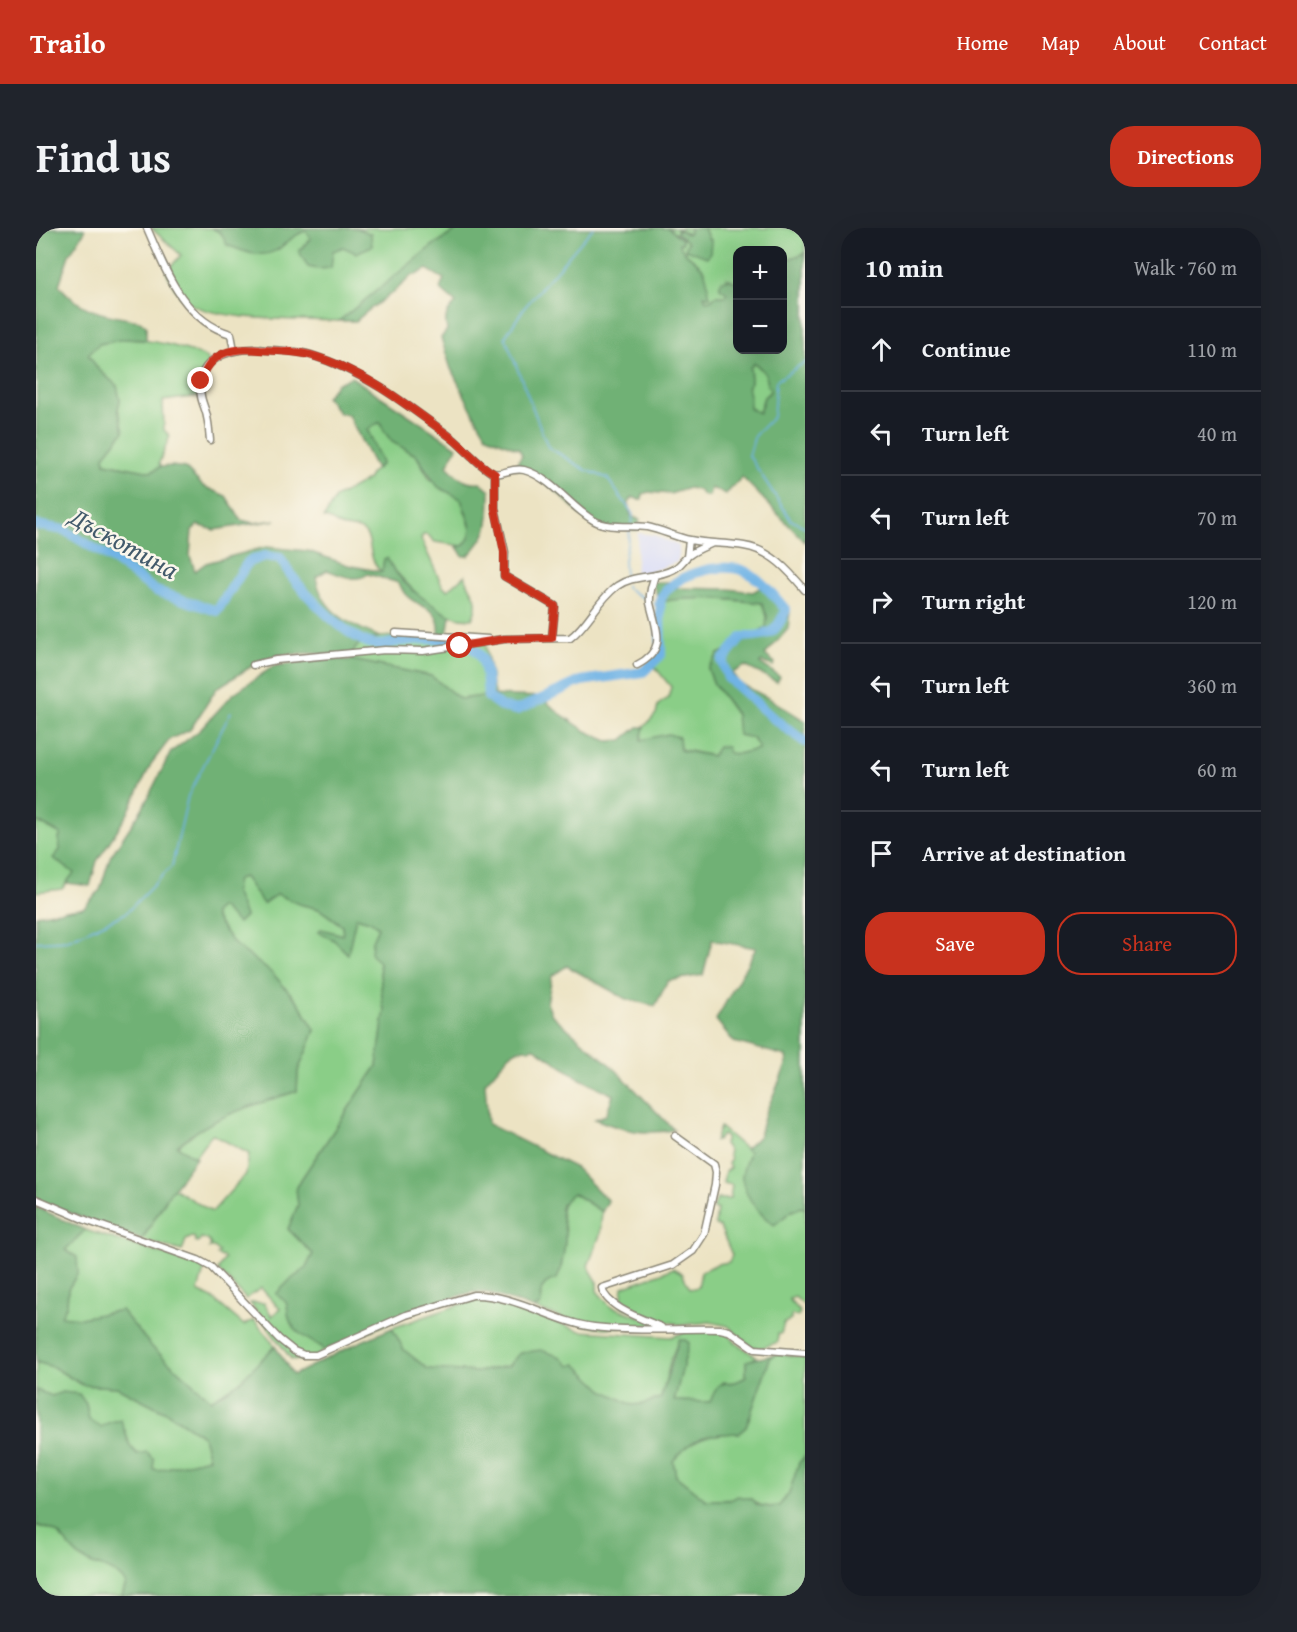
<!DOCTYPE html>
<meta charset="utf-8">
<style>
:root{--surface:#171b24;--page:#20242c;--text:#f1f3f6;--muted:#9ea1a6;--line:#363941;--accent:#c8321e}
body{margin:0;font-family:"Gentium Book Plus",serif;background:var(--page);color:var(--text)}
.controls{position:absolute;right:18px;top:18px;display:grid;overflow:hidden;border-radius:12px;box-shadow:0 6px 24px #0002}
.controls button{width:54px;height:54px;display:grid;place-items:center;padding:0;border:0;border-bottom:2px solid var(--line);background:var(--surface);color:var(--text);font:30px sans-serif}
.stop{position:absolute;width:18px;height:18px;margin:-14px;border:4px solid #c8321e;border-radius:50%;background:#fff}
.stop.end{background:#c8321e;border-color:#fff;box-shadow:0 2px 6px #0008}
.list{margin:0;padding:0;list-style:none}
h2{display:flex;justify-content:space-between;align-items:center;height:78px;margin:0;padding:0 24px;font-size:26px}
h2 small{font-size:20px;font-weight:400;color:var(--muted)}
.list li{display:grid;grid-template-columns:39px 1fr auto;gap:18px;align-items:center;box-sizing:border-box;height:84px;padding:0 24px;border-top:2px solid var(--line)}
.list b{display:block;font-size:22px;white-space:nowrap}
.list em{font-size:20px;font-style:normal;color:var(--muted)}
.actions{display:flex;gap:12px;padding:18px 24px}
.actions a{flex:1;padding:14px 0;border:2px solid var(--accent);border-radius:24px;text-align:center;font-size:21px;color:var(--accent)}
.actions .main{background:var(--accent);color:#fff}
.icon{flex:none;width:33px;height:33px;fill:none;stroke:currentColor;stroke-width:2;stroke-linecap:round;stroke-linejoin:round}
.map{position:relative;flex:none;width:769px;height:1368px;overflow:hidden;border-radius:24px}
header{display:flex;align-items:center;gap:36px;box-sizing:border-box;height:84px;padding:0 30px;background:var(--accent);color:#fff}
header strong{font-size:28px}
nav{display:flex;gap:33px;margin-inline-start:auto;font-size:21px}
.intro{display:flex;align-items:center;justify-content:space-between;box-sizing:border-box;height:144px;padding:0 36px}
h1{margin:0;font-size:42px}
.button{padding:15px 27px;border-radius:24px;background:var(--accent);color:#fff;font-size:21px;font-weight:700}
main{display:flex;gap:36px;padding:0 36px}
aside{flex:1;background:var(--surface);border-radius:24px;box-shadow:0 6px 24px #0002}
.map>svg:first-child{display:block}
.built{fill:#d4d8f9}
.green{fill:#8ace87;stroke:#5a7c59;stroke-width:1.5}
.forest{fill:#6fb174;stroke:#4d6e50;stroke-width:1.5;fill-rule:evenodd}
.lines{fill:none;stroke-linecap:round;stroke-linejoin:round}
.stream{stroke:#6fb3e5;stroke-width:1.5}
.river{stroke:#6fb3e5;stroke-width:10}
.minor-casing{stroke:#8c8777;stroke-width:9}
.minor{stroke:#fff;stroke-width:6}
.route{stroke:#c8321e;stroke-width:8}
.labels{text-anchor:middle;stroke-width:5;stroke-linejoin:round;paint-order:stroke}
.water-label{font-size:26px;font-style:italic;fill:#435b6c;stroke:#fbf7ec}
</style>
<header>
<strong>Trailo</strong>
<nav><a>Home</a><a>Map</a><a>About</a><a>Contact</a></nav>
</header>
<div class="intro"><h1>Find us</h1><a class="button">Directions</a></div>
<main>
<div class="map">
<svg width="769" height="1368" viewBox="0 0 769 1368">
<rect width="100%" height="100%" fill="#fbf7ec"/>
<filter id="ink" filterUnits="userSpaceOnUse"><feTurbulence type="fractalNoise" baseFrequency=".0167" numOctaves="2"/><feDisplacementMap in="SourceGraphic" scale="12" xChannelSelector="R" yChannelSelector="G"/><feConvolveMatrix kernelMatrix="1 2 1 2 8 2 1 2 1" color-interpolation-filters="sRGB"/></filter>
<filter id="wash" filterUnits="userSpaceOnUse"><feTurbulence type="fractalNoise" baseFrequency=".008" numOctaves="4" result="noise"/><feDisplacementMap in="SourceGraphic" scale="24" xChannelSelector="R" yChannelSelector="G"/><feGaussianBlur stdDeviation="1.35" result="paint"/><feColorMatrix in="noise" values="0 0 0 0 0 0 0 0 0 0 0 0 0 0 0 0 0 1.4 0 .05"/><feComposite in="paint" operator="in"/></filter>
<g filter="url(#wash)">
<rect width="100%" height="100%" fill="#ece3c3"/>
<path class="built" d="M 602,305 L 618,307 L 643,318 L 643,327 L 641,334 L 599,349 Z"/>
<path class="green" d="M 115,0 L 176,0 L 185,5 L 243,21 L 259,6 L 270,3 L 275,9 L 297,23 L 307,19 L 321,0 L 424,0 L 396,18 L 303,93 C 266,91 175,94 148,72 C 140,66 135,52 130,44 L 145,27 Z
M 632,0 L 654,0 L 653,5 L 651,6 L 642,1 L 641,5 L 652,14 L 649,21 L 666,26 L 672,10 L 668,0 L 754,0 L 759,3 L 762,0 L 769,0 L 769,25 L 747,33 L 746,22 L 702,22 L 701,55 L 690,50 L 692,65 L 689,69 L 679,68 L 675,72 L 670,73 L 668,67 L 673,66 L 663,36 L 645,21 L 643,15 L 646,11 Z
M 89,111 C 118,112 145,118 171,130 L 173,134 L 167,147 L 164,168 L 127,173 L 128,202 L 134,208 L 123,235 L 124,239 L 115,244 L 69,235 L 68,228 L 88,203 L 82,181 L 84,172 L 81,158 L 62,141 L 52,126 L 63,116 Z
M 719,135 L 730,146 L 730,154 L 735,160 L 733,165 L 728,169 L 723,185 L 713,180 L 712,158 L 715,153 L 714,139 L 715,136 Z
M 345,194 L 371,223 L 380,227 L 394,251 L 425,271 L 435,301 L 433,311 L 427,318 L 399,314 L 392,307 L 387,307 L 385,311 L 407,359 L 412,362 L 429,347 C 434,367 447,368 436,391 C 395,391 374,357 348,331 L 346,344 C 330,332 338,311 327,303 C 321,298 312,301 305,298 C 298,295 295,290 288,290 L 299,270 L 333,251 L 334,246 L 346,236 L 331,200 Z
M 674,370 L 726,375 L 731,388 L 731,399 L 704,416 L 682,426 L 672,441 L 678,456 L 724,521 L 701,526 L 677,528 L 644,521 L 643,509 L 605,512 L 608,499 L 620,486 L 622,477 L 632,470 L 635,459 L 618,438 L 625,425 L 622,388 L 624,374 L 639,371 Z
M 370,407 L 403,408 L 409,413 L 449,415 L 455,447 L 456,458 L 459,467 L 424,471 L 395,448 L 316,432 L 314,428 C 317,425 319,418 323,416 C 335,406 356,410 370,407 Z
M 0,593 L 25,606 C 20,621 31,633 38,646 L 26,661 L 0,664 Z
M 208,649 L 227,675 L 241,666 L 263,676 L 283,681 L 306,698 L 307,707 L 285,701 L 282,704 L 298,712 L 311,725 L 320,689 L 334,693 L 342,699 L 336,713 L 343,734 L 347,778 L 349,781 L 341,838 L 260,959 L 262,977 L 252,1001 C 261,1009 267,1018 277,1026 L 269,1041 L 253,1053 L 248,1060 C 254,1093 254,1103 286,1119 L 287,1123 C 279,1132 266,1134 255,1131 L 214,1075 L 228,1075 L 236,1088 L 244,1081 L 225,1060 L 210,1071 L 182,1042 L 189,1030 L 181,1027 L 183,1024 L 178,1020 L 173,1020 L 175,1017 L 172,1012 L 165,1010 L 162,1015 L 159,1014 L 159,1010 L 156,1009 L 150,1012 L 146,1023 L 106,1012 L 137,960 L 176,984 L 210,946 L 213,926 L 176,906 L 159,929 L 141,919 C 174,888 218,877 261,863 L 262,843 L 279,802 L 263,775 L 237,746 L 198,716 L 179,690 L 178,685 L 185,679 L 202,694 L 209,688 L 198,664 L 201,651 Z
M 684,899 L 713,924 L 706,951 L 738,997 L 756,982 L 766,979 L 769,981 L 769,1078 L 759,1069 L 753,1071 L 764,1084 L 762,1088 L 755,1087 L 755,1092 L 748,1095 L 745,1106 L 742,1106 L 742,1114 L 725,1120 L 716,1119 L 692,1098 L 674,1094 L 646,1097 L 628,1093 L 585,1078 L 587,1059 C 604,1052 621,1048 637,1040 L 646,1045 L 654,1061 L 662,1059 L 665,1044 L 681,1036 L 693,1034 L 696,1027 L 684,999 L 679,998 L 681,981 L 677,981 L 681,971 L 694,971 L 696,957 L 687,955 L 689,943 L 694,940 L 692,936 L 694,931 L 692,926 L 693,923 L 688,916 L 690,909 L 686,907 L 681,913 L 679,913 Z
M 537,965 L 566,984 L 564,1007 L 552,1038 L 561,1053 L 561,1063 L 574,1078 L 625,1096 L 570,1100 L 551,1098 L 499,1081 L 505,1076 C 502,1058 512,1053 525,1042 C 526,1030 530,1015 529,1003 C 527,985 518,980 537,965 Z
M 49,1002 L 169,1039 L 162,1063 L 176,1070 L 208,1097 L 218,1092 L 239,1118 L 202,1155 L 175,1172 L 116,1119 L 85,1082 L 45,1090 L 24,1089 L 31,1076 L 32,1061 L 42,1045 L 29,1022 Z
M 440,1071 L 457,1072 L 545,1103 L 635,1109 L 652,1103 L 672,1102 L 691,1105 L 700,1115 L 721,1129 L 710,1134 L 710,1149 L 700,1155 L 687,1154 L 674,1174 L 638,1173 L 653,1115 L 643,1111 L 635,1131 L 625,1170 L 607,1176 L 596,1177 L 567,1162 L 540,1136 L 534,1139 L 525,1129 L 484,1125 L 472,1138 L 441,1144 L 392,1141 L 368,1122 L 356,1100 Z
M 741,1126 L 769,1129 L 769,1228 L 763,1235 L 753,1265 L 743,1278 C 732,1280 723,1279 715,1271 L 670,1272 L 640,1248 L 637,1233 C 658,1208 671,1206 703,1205 L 710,1199 L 734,1130 Z
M 0,1134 L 17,1139 L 46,1157 L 81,1159 L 132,1185 L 167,1208 L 173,1230 L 122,1242 L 117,1241 L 94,1218 L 89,1202 L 74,1194 L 65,1199 L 53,1192 L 50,1176 L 27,1164 L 16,1168 L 0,1162 Z
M 0,1297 C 7,1300 17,1301 22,1306 C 30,1313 36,1323 45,1330 C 62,1341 73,1336 90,1355 L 86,1368 L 0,1368 Z"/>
<path class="forest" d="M 1,0 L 48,0 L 49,3 L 33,27 L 23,57 C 45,85 71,87 104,93 L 110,98 L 110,112 L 89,111 L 63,116 L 52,126 L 62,141 L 81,158 L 84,172 L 82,181 L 88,203 L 68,228 L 69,235 L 115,244 L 124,239 L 136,238 L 149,240 L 167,258 L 190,268 L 205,292 L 218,295 L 240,292 L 178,302 L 162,297 L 156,302 L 154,328 L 159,343 L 170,335 L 230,319 L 272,323 L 312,337 L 346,344 L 348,331 L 351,330 C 365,358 389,372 414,388 L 411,407 L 403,408 C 406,377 385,382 371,368 C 367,365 365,359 363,355 L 332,346 C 320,355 304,347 291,342 L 280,349 C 286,385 315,397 344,409 L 323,416 L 314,428 L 273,425 L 243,427 L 224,433 L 181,460 L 154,502 L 134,511 L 115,536 L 91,587 L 61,633 L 54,658 L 30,655 L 38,645 L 17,630 L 24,622 L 23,610 L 25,606 L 0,593 L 2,569 L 0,567 Z
M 176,0 L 321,0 L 335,6 L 336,18 L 320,25 L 307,19 L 297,23 L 295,40 L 282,41 L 272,39 L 263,23 L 275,10 L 270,3 C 259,6 254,12 245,19 C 228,33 209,24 191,17 L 185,5 Z
M 424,0 L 488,0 L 491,2 L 494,0 L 632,0 L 646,11 L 647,15 L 643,15 C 647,27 660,31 667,41 C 673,51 671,59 674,69 L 668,67 L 670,73 L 675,72 L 679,68 L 689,68 L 691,65 L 684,60 L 684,56 L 686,53 L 694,51 L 701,55 L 702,122 L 746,122 L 747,33 L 769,25 L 769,314 L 706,249 L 690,266 L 675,260 L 673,268 L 668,268 L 662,262 L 653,260 L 634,266 L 612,264 L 607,266 L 606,271 L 603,272 L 597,269 L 592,276 L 595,288 L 604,292 L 601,302 L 562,299 L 548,290 L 522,265 L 494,242 L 478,240 L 486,227 L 483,221 L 451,208 L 439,188 L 415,141 L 405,110 L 411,102 C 408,90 410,84 420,75 L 404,61 L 408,51 L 391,41 L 380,47 L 376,47 C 360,65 338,76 320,93 L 303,93 L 396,18 ZM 719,135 L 730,146 L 731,157 L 735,160 L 733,165 L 728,169 L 723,185 L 713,180 C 716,171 711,166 712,158 L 715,154 L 714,139 Z
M 654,0 L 668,0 L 672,10 L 675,12 L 674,26 L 671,29 L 649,21 L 652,14 L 641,5 L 641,1 L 651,6 L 653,5 Z
M 315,149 L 421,219 L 411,238 C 420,248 430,256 444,254 L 454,262 C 453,295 456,303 432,328 L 427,328 L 421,319 L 427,318 C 443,302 430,289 425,271 L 402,259 L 380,227 L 356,214 L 348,203 L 344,194 L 331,201 L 346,235 L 340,241 L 312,187 L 303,185 L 290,169 L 300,156 Z
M 616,354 L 633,354 L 636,360 L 693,361 L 717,364 L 727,358 L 734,360 L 754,383 L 752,401 L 729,427 L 739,435 L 737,438 L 726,434 L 724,435 L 744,449 L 741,454 L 709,438 L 696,445 L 703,455 L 734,471 L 769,493 L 769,981 L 766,979 L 756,983 L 738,997 C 724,987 709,969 706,951 C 705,944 711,932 713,924 L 709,921 L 723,908 L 728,889 L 751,835 L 750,828 L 698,814 L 680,792 L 720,720 L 676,712 L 667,747 L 632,753 L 619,778 L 590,771 L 531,738 L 516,748 L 511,775 L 516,787 L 580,842 L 638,902 C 606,907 588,903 559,891 L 570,887 L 577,867 L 543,850 L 499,820 L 481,822 L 474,826 L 449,855 L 452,896 L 540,940 L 572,973 L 566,984 L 537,965 C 518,979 526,985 529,1003 C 530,1015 526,1040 521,1051 C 506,1054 503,1062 505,1076 L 499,1081 L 453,1065 L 436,1064 L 403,1074 L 287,1123 L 286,1119 C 274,1113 256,1104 253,1090 C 249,1074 256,1078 240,1066 L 253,1053 L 269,1041 L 277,1026 L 252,1001 L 262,977 L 260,959 L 341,838 L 349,781 L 347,779 L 343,734 L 335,727 L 336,713 L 342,699 L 334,693 L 320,689 L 312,726 L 298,712 L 282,704 L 285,701 L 307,707 L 306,697 L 283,681 L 263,676 L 241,666 L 227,676 L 208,649 L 201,651 L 199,664 L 209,688 L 202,695 L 185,679 L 178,685 L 179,690 L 198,716 L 237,746 L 263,775 L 279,802 L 262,843 L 261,863 C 219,877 175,888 141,918 L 160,930 L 131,969 L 106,1012 L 0,972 L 0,687 L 48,679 L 64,662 L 74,629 L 106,581 L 135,524 L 164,502 L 197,466 L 238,438 L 288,431 L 316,432 L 395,448 L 424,471 L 453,467 L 505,469 L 522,484 L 550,503 L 572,513 L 586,512 L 602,499 L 608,499 L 605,512 L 632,506 L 643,509 L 644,522 L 676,528 L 682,519 L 691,519 L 693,525 L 701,526 L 723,521 L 717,510 L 702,507 L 700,486 L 678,456 L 672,441 L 682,426 L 704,416 L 730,399 L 731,388 L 726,375 C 692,371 657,368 624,374 Z
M 0,979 L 49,1002 L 29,1022 L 41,1029 L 42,1045 L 32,1061 L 31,1076 L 25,1088 L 45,1090 L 85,1082 L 116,1119 L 175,1172 L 202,1155 L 239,1118 L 257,1147 L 324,1114 L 356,1100 L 368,1122 L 392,1141 L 441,1144 L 472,1138 L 484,1125 L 505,1122 L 525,1129 L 534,1138 L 540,1136 L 567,1162 L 596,1177 L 607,1176 L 625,1170 L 643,1111 L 648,1111 L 653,1115 L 638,1173 L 674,1174 C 686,1143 688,1163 710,1149 L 710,1133 L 741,1126 L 734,1130 L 710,1199 L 703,1205 C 671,1206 657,1208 637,1233 L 640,1248 L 670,1272 L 694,1272 L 702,1268 L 715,1271 L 721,1277 L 734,1279 L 743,1278 L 753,1265 L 763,1235 L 769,1228 L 769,1368 L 86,1368 L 90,1355 C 73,1336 62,1341 45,1330 C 36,1323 30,1313 22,1306 C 17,1301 7,1299 0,1297 L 0,1162 L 16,1168 L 26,1164 L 43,1166 L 50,1176 L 53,1192 L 65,1199 L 74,1194 L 85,1192 L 94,1218 L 101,1226 L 111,1224 L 118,1231 L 117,1241 L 122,1242 L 173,1230 L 167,1208 L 132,1185 L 81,1159 L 47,1157 L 17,1139 L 0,1134 Z"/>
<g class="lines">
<path class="stream" d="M 557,0 L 488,80 L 469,109 L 512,219 L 550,242 L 571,250 L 597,286 L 595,296
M 769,134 L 740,153 L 737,189 L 719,207 L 713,228 L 755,292 L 769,299
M 589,349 L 588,332 L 594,301
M 590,357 L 590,360 L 613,373
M 617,375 L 625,380
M 0,714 L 32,712 L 90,685 L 136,638 L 152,568 L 195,484"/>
<path class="river" d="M 0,297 L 28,302 L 79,333 L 120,363 L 181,383 L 212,334 L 228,328 L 244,330 C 259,357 305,407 336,416 C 345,419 358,414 368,413 C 387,410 435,409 445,429 C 451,441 451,455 452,469 L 466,479 L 481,482 L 545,453 L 607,444 L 625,427 C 625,417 623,378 625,371 C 634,347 684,334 706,342 C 724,349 738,368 750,382 C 738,409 734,406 706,409 L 686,433 L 692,450 L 737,490 L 769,514"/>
</g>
</g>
<g filter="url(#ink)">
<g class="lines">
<g class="minor-casing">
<path id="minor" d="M 111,0 C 129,41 147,93 195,106 L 198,122
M 174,212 C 173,204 173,197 171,189 C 170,182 166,175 165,168 C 158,132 192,120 221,121 C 239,123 259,122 275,127 C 328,143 373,178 416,210 C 426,218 447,241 457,245 C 465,248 476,239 488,242 C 516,250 533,278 557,292 C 572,301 594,297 611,299 C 626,302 639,309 654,312 C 672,316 690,315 708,318 C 735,322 753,343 769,362
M 459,246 L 459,280 L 469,324 L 468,348 L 519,378 L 516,410
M 651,329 L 653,312
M 360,405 L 452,411
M 217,437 L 240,432 L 349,422 L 387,423 L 468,411 L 534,410 C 552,397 561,373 581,358 C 598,346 620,351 638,341 C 644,338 647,332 652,328 C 659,322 668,319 677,315
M 601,437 C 632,421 620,402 614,375 C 613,365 616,356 619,347
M 0,971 L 52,993 L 162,1032 L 175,1039 L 243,1111 L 258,1123 L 268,1127 L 280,1127 L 370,1087 L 437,1067 C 480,1066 517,1094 558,1099 C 597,1104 644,1100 684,1101 L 693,1103 L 719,1121 L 769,1125
M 625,1099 C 609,1092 569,1079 566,1060 L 637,1037 L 657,1023 L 668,1006 L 679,957 L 680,944 L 678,936 L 639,908"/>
</g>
<use href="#minor" class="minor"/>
</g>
</g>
<g class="lines" filter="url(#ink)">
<path class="route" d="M 165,153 C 175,124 195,119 224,122 C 240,123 258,123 274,127 C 326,141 374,179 416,210 C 430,221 443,238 459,246 L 459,280 L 468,324 L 468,348 L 519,378 L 516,410 L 468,411 L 424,418"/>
</g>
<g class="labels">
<g class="water-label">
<text transform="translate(88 315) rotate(29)" y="9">Дъскотина</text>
</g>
</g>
</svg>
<div class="controls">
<button>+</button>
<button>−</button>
</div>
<div class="stop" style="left:424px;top:418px"></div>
<div class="stop end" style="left:165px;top:153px"></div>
</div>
<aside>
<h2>10 min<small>Walk · 760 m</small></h2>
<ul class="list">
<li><svg class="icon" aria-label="ahead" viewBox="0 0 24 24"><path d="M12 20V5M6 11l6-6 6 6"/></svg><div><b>Continue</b></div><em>110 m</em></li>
<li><svg class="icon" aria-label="left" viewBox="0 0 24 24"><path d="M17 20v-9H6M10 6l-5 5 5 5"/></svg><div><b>Turn left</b></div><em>40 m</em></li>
<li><svg class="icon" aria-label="left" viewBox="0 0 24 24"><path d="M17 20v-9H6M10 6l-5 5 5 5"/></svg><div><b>Turn left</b></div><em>70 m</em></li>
<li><svg class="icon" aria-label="right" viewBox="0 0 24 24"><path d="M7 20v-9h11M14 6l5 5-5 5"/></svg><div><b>Turn right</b></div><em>120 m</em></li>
<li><svg class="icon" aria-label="left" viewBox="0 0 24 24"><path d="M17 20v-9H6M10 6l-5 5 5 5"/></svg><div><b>Turn left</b></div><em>360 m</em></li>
<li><svg class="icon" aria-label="left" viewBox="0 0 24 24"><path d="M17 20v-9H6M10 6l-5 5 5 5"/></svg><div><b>Turn left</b></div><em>60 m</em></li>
<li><svg class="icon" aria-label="arrive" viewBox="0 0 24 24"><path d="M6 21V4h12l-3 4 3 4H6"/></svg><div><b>Arrive at destination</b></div></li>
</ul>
<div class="actions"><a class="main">Save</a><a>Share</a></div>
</aside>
</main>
